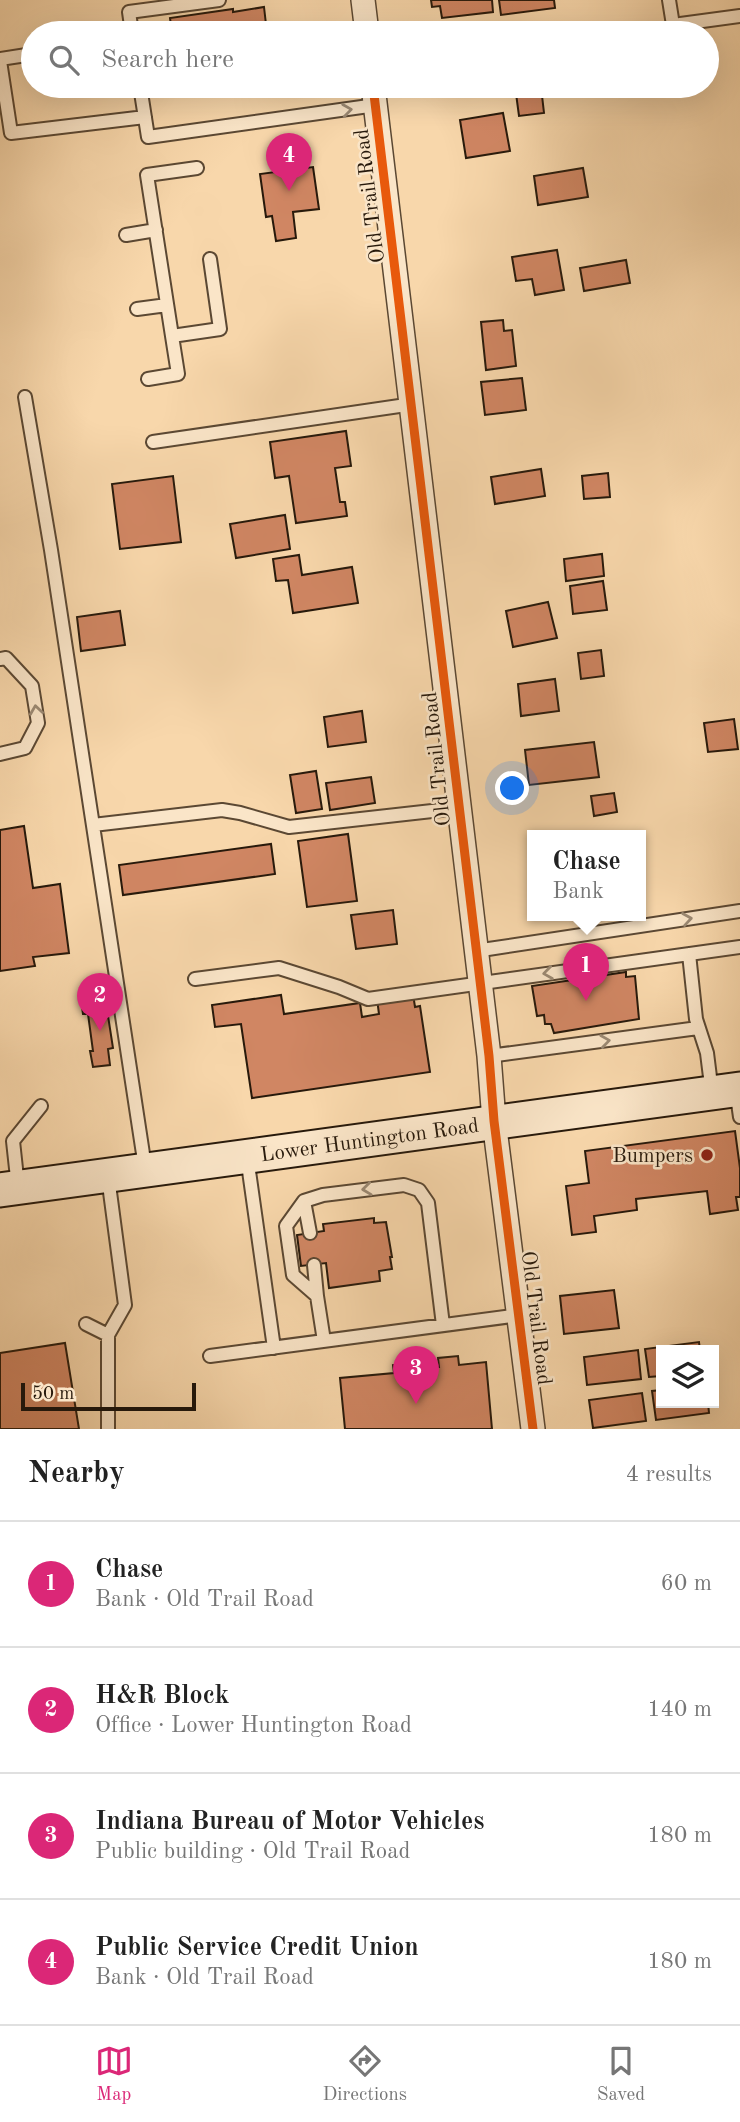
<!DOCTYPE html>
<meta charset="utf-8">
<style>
:root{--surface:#fff;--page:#f2f2f2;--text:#222;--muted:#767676;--line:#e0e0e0;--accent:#db2777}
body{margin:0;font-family:"Old Standard TT",serif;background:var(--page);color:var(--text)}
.controls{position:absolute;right:21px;bottom:21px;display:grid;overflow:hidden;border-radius:0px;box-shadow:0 7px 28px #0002}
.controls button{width:63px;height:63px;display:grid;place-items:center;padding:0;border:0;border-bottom:2px solid var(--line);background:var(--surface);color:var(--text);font:35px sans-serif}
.scale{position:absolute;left:21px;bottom:18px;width:175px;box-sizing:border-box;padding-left:7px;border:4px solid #27190b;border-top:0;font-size:19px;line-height:24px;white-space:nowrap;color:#27190b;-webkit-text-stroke:5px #fae5c8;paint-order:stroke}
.you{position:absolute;left:513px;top:789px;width:24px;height:24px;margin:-18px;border:5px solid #fff;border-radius:50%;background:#1a73e8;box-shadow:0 0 0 10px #1a73e833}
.badge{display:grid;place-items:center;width:46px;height:46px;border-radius:50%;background:var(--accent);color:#fff;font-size:23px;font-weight:700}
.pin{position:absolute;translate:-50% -58px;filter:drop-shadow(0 2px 4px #0008)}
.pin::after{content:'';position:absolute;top:37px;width:24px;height:21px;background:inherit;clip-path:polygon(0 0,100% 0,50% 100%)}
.popup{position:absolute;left:527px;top:830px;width:119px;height:91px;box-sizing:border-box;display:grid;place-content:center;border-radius:0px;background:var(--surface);filter:drop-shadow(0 2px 5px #0005);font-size:23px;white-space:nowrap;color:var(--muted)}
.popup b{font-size:26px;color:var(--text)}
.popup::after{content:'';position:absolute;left:50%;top:100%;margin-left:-14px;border:14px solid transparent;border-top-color:var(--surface)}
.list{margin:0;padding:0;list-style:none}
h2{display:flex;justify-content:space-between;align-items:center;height:91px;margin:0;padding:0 28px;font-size:30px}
h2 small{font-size:23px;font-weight:400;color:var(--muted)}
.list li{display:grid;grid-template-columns:46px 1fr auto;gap:21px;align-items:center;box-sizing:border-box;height:126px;padding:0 28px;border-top:2px solid var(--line)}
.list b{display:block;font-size:26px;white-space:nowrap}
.list p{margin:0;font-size:23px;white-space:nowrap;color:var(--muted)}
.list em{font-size:23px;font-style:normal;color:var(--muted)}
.icon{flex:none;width:38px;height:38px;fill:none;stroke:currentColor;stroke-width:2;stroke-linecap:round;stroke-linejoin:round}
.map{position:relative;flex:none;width:740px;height:1429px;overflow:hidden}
.search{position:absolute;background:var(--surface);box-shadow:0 7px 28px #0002;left:21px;right:21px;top:21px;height:77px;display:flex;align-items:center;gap:18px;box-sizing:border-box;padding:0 24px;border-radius:38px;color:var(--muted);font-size:26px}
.sheet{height:595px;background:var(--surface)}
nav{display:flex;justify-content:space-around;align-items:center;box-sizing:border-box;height:98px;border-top:2px solid var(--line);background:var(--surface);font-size:19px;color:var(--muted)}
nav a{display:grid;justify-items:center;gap:4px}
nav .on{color:var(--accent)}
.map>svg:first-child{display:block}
.building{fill:#d08663;stroke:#27190b;stroke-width:2}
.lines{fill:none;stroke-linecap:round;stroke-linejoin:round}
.service-casing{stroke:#5b4833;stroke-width:16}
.minor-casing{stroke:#5b4833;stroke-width:26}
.secondary-casing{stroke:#27190b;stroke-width:37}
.service{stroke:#fae5c8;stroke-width:12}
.minor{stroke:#fae5c8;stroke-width:23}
.secondary{stroke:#fae5c8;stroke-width:33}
.cycleway-casing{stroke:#fae5c8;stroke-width:13}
.cycleway{stroke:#e8590c;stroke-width:9}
.oneway{stroke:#9b8973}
.poi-dot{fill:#8f2418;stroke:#fae5c8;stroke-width:2.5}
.labels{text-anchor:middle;stroke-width:5;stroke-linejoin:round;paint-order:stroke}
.street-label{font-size:21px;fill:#27190b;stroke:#fae5c8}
.poi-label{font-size:21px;fill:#27190b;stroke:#fae5c8;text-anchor:end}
</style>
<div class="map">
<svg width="740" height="1429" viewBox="0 0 740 1429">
<rect width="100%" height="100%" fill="#f8d7ab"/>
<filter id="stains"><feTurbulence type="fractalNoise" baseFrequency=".00286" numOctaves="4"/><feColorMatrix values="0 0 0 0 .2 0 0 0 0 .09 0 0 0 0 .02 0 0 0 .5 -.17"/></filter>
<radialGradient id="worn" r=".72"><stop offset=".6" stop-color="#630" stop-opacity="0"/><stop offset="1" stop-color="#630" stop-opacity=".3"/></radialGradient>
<path class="building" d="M 431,0 L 492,0 L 493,12 L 442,18 L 440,6 L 432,7 Z
M 499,0 L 554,0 L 555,8 L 501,15 Z
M 264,7 L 267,33 L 172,33 L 170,18 L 233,9 L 233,12 Z
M 157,86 L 213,86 L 179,91 L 178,87 L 157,90 Z
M 454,86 L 479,86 L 455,90 Z
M 515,86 L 541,87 L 544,113 L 519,116 Z
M 503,113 L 510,151 L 466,158 L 460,120 Z
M 313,167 L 319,209 L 293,212 L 296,238 L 276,241 L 272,216 L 266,217 L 260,174 Z
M 583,168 L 588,197 L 538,205 L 534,176 Z
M 557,250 L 564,290 L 535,295 L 532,279 L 516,281 L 512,257 Z
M 626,260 L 630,283 L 584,291 L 580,268 Z
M 503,320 L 504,331 L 512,330 L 516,366 L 486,370 L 481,322 Z
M 522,378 L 526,410 L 485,415 L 481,382 Z
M 346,431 L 351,466 L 335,468 L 340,502 L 345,502 L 347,516 L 296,523 L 289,476 L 275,478 L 270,442 Z
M 541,469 L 545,496 L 495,504 L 491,477 Z
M 608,473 L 610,497 L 584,499 L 582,476 Z
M 173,476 L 181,542 L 120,549 L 112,484 Z
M 285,515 L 290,549 L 236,558 L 230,524 Z
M 602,554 L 604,576 L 566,581 L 564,559 Z
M 299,555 L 302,575 L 352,567 L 358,603 L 293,613 L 288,580 L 276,581 L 273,559 Z
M 603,581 L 607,610 L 573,614 L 570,586 Z
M 548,602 L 557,638 L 513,647 L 506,611 Z
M 120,611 L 125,645 L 81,651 L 77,617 Z
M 601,650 L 604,676 L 581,679 L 578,653 Z
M 555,679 L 559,711 L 521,716 L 518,684 Z
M 362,711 L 366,742 L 328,747 L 324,717 Z
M 734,719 L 738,749 L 708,752 L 704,723 Z
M 594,742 L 599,777 L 529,785 L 525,750 Z
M 316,771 L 322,809 L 296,813 L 290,775 Z
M 371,777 L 375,803 L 330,810 L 326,783 Z
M 614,793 L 617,812 L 594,816 L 591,796 Z
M 24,826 L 33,888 L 60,884 L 69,953 L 33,957 L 35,966 L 0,971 L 0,830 Z
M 348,834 L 357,901 L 307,907 L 298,841 Z
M 271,844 L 275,874 L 123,895 L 119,865 Z
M 393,910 L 397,944 L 356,949 L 351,915 Z
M 626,972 L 626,977 L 635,976 L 639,1019 L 554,1033 L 551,1024 L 545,1024 L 544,1015 L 537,1016 L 532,986 Z
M 104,990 L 113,1048 L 108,1049 L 110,1065 L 93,1067 L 90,1051 L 93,1051 L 88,1014 L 83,1014 L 80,993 Z
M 413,994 L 415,1007 L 420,1006 L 430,1072 L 252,1098 L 241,1024 L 215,1027 L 212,1005 L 281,995 L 284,1014 L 360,1003 L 362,1017 L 379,1014 L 377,999 Z
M 735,1131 L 740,1168 L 740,1197 L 736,1197 L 738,1210 L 710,1214 L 707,1191 L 636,1199 L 637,1210 L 594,1216 L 596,1232 L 572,1235 L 566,1186 L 589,1183 L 585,1151 Z
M 374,1218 L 374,1223 L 386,1222 L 392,1257 L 390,1257 L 392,1269 L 379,1271 L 380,1281 L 329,1288 L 326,1263 L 301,1266 L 297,1235 L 324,1231 L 323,1224 Z
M 614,1290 L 619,1328 L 564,1334 L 560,1296 Z
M 699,1342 L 700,1350 L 661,1350 L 661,1376 L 649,1377 L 645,1349 Z
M 65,1343 L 79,1429 L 0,1429 L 0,1353 Z
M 638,1350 L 641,1379 L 587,1385 L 584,1357 Z
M 458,1356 L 459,1365 L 486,1362 L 492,1429 L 345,1429 L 340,1378 L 394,1373 L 393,1365 L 416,1362 L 417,1369 L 439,1367 L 438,1358 Z
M 661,1390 L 661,1403 L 708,1403 L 709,1413 L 656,1420 L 652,1391 Z
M 642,1393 L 646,1421 L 593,1428 L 589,1400 Z"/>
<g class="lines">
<g class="service-casing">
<path id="service" d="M 669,0 L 673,25 L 740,16
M 132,33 L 129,12 L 219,0
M 0,59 L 33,54
M 0,61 L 11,133 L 145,117
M 140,86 L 148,137 L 376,105
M 197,168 L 147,175 L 172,336 L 220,329 L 210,259
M 126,235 L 156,230
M 137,309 L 167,305
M 148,379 L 178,374 L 172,336
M 25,397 L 51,550 L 145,1167
M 153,442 L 413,404
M 0,659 L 6,658 L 32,686 L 38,723 L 25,748 L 0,754
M 93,825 L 222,810 L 240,813 L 289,827 L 459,808
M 475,951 L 740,911
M 689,954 L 696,1019 L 707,1053 L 712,1093
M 195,979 L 279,968 L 339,987 L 368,999 L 740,947
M 489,1056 L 698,1028
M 736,1089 L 740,1117
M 247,1157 L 274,1348
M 108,1177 L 125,1305 L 108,1335 L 108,1429
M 18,1187 L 13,1141 L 41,1106
M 304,1201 L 310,1233
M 314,1265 L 317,1296
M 86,1324 L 108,1335
M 324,1341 L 317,1296 L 293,1275 L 286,1226 L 304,1201 L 323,1195 L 404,1185 L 419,1190 L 428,1203 L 443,1325
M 210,1356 L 520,1315"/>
</g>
<g class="minor-casing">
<path id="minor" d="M 363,0 L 367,33
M 373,86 L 489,1056 L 494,1121 L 533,1429"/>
</g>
<g class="secondary-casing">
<g id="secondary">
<path id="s1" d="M 0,1190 L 740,1089"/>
</g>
</g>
<use href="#service" class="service"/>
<use href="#minor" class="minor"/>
<use href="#secondary" class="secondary"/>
<g class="cycleway-casing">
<path id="cycleway" d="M 373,86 L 489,1056 L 494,1121 L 533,1429"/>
</g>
<use href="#cycleway" class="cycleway"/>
</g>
<defs><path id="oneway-chevron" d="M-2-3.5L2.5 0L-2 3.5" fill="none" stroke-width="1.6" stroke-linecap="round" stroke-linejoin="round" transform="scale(1.75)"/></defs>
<g class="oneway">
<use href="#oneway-chevron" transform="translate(347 110) rotate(-8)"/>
<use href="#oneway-chevron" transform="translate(36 710) rotate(-98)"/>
<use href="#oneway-chevron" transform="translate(687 919) rotate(-9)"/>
<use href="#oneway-chevron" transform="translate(548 973) rotate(172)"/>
<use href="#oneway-chevron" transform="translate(605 1041) rotate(-8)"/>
<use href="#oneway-chevron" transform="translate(367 1189) rotate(173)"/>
</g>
<circle class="poi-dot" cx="707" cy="1155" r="7"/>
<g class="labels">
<g class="street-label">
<text transform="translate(369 196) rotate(-97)" y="7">Old Trail Road</text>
<text transform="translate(436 759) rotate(-96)" y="7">Old Trail Road</text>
<text dy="7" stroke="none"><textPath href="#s1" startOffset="373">Lower Huntington Road</textPath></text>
<text transform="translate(537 1318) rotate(83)" y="7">Old Trail Road</text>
</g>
<g class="poi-label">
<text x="693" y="1162">Bumpers</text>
</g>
</g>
<rect width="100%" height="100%" filter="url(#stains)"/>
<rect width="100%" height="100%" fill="url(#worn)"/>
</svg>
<div class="controls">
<button><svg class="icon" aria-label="layers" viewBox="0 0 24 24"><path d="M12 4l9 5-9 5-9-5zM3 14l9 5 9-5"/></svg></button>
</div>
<div class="scale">50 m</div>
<div class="you"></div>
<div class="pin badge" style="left:586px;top:1001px">1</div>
<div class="popup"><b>Chase</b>Bank</div>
<div class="pin badge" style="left:100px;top:1031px">2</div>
<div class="pin badge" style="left:416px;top:1404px">3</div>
<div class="pin badge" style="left:289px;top:191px">4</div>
<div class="search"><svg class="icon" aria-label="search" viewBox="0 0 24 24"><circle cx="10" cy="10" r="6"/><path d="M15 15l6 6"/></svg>Search here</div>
</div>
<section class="sheet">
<h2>Nearby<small>4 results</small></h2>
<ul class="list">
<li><span class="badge">1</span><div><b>Chase</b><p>Bank · Old Trail Road</p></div><em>60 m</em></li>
<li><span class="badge">2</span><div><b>H&amp;R Block</b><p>Office · Lower Huntington Road</p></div><em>140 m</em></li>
<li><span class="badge">3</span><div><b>Indiana Bureau of Motor Vehicles</b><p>Public building · Old Trail Road</p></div><em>180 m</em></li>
<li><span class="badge">4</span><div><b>Public Service Credit Union</b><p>Bank · Old Trail Road</p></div><em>180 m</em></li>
</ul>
</section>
<nav>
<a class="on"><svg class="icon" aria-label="map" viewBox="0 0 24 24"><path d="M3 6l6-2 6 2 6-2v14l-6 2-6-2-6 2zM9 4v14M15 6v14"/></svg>Map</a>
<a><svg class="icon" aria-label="directions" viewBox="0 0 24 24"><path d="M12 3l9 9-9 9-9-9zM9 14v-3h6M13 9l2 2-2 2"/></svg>Directions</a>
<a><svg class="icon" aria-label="saved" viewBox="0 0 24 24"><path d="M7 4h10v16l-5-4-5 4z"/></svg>Saved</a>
</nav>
